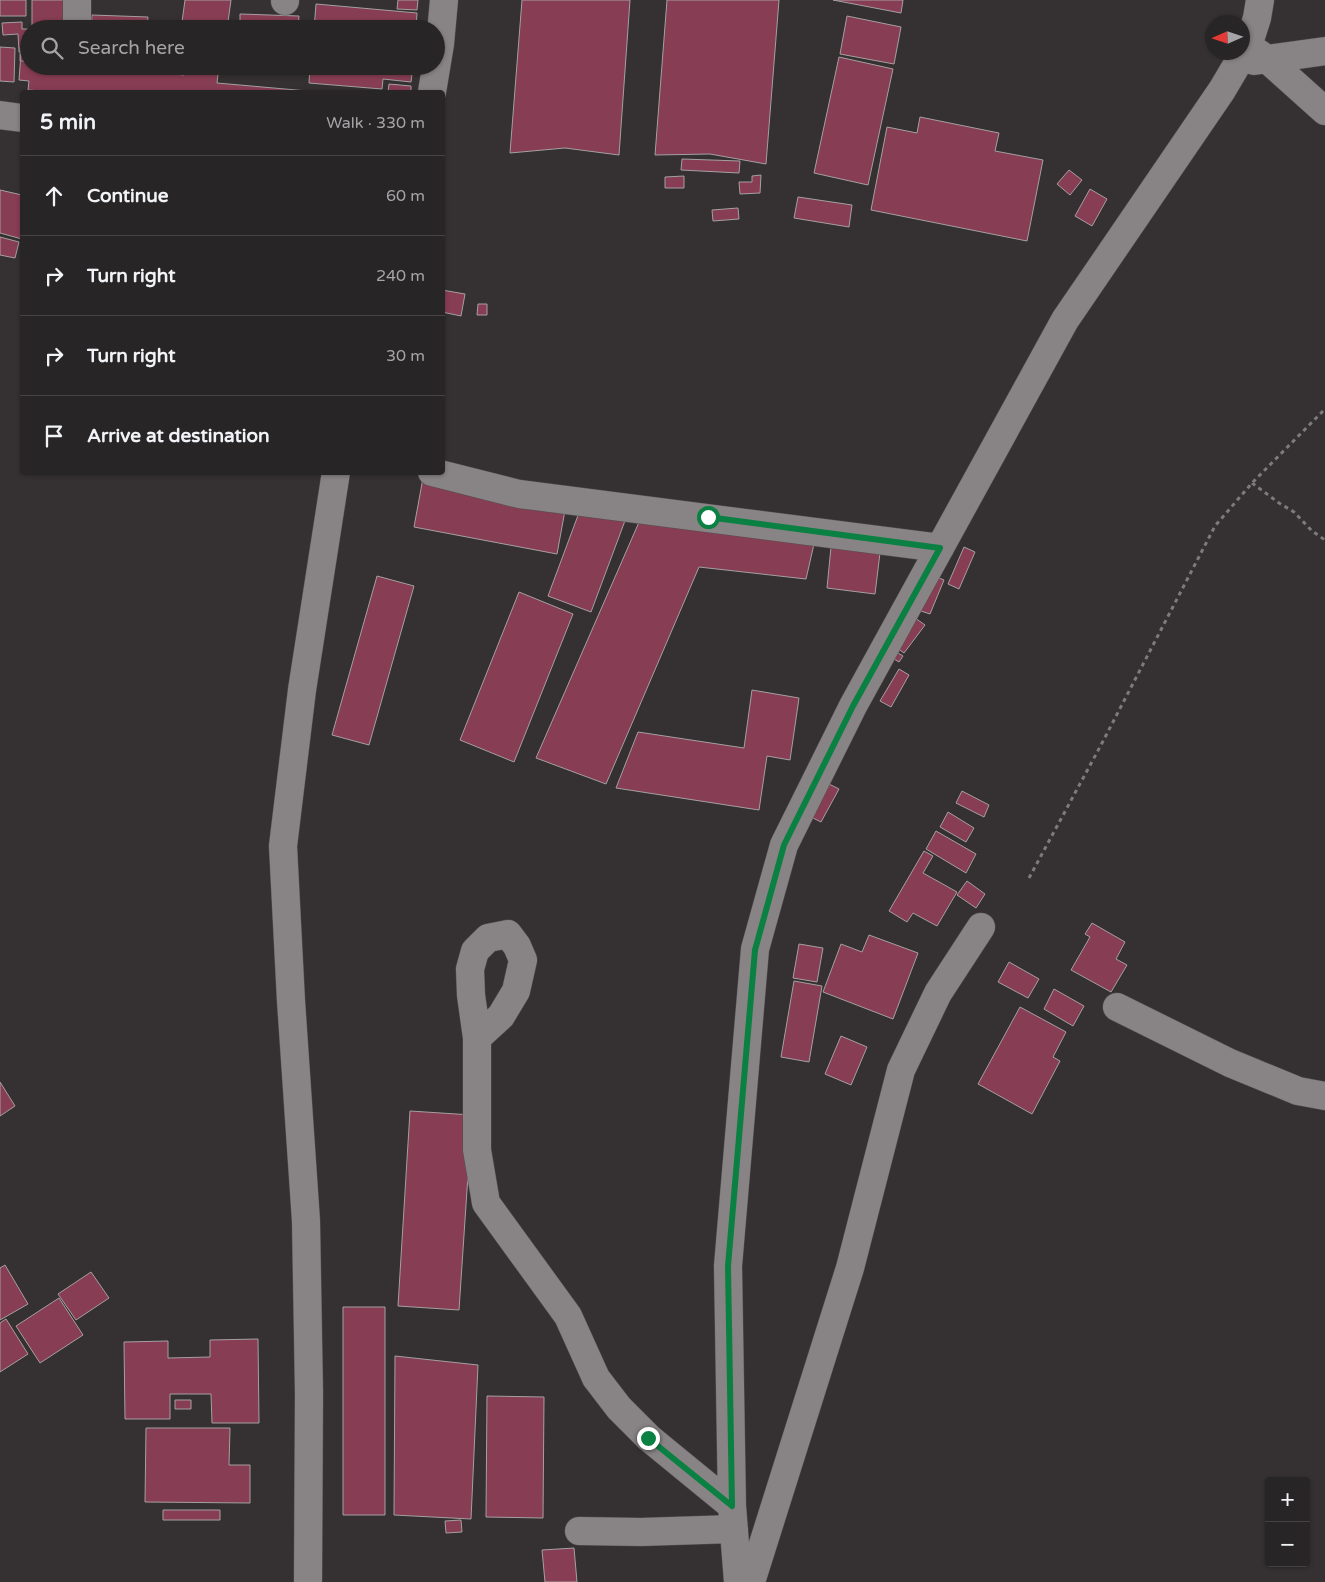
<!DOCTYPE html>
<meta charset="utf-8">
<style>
:root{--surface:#282526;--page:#302d2e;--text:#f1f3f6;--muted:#a5a5a7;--line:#444243}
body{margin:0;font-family:"Varela Round",sans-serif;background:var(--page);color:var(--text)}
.controls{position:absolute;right:15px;bottom:15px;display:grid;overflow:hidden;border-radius:5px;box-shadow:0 1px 4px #0004}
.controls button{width:45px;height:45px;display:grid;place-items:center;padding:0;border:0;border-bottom:1px solid var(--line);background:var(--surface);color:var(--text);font:25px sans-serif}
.compass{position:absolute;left:1205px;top:15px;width:45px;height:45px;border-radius:50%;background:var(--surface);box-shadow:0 1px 4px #0004;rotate:267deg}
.stop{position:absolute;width:15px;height:15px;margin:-11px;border:4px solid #0b8043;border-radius:50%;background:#fff}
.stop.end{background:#0b8043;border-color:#fff;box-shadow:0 1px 5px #0008}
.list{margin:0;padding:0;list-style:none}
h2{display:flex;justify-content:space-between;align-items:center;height:65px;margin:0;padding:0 20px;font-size:21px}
h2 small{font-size:16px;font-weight:400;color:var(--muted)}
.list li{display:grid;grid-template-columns:32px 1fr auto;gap:15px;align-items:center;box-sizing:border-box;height:80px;padding:0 20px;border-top:1px solid var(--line)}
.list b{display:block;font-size:19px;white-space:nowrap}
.list em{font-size:16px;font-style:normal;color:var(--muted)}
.icon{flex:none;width:28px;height:28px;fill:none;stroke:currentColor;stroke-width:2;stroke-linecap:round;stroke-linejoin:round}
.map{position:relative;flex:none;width:1325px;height:1582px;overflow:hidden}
.search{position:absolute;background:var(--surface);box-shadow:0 1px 4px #0004;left:20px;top:20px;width:425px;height:55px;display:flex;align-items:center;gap:12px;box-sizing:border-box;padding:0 18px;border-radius:28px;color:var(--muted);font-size:19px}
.panel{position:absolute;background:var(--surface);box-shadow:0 1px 4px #0004;left:20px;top:90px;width:425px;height:385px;border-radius:5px}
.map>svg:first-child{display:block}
.building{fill:#873d54;stroke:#a5a0a2}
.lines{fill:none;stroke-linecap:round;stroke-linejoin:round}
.minor-casing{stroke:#535050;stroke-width:29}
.path{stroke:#7e7b7c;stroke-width:3;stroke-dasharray:4 4;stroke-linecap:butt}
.minor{stroke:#888384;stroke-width:28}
.route{stroke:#0b8043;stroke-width:6}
</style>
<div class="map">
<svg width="1325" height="1582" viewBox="0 0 1325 1582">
<rect width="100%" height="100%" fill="#353132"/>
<path class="building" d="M 0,0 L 26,0 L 26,16 L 0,16 Z
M 32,0 L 71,0 L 71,29 L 32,29 Z
M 185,0 L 231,0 L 227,29 L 181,29 Z
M 398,0 L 418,0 L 417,10 L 397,9 Z
M 522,0 L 630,0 L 619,155 L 565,148 L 510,153 Z
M 667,0 L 779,0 L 766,164 L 710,154 L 655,155 Z
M 833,0 L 903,0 L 901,13 Z
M 316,4 L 417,13 L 416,29 L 314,29 Z
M 240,14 L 299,16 L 298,29 L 240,29 Z
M 92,15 L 148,17 L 147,29 L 91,29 Z
M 847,16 L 901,27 L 894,64 L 840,54 Z
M 22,22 L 22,29 L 29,29 L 29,52 L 19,52 L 18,34 L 3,35 L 2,23 Z
M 0,47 L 15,48 L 14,82 L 0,81 Z
M 20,47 L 29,47 L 29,61 L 20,61 Z
M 21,54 L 29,55 L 29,66 L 91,66 L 184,75 L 185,66 L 219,66 L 217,83 L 319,92 L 54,92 L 28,90 L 29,81 L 19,80 Z
M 839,57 L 893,69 L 868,185 L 814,173 Z
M 310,66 L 413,66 L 411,82 L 383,79 L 382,89 L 309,83 Z
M 389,84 L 411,86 L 411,92 L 388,92 Z
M 920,117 L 999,133 L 995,151 L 1043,160 L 1027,241 L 871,210 L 887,127 L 917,133 Z
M 682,159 L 740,161 L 739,173 L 681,170 Z
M 1069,170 L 1082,180 L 1070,195 L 1057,184 Z
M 761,175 L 760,193 L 740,194 L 739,182 L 752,182 L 752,176 Z
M 684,176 L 684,188 L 665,188 L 665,177 Z
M 1090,189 L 1107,199 L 1092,226 L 1075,216 Z
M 0,190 L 22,195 L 22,239 L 0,233 Z
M 798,197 L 852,205 L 849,227 L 794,218 Z
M 738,208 L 739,219 L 713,221 L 712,210 Z
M 0,237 L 19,242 L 15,258 L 0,255 Z
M 442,290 L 465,294 L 461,316 L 442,312 Z
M 478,304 L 487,304 L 487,315 L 477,315 Z
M 423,478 L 566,505 L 557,554 L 414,527 Z
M 583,502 L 626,518 L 591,612 L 548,596 Z
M 643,513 L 814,544 L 806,579 L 699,567 L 606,784 L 536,758 Z
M 831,547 L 880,553 L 875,594 L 827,588 Z
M 964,547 L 975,552 L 959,589 L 948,584 Z
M 932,575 L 944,580 L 930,614 L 918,610 Z
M 377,576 L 414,586 L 369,745 L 332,735 Z
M 519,592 L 573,614 L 514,762 L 460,740 Z
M 915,618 L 925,625 L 904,653 L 894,646 Z
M 893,650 L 903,656 L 899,662 L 889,656 Z
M 899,669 L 909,675 L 891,707 L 880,701 Z
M 752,690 L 799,698 L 790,760 L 767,756 L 759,810 L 616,788 L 638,732 L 744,748 Z
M 829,784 L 839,789 L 821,822 L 811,817 Z
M 962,791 L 989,805 L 984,817 L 956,803 Z
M 948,812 L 974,828 L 966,842 L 940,827 Z
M 936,831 L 976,854 L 966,873 L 926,849 Z
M 924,851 L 933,856 L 923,873 L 957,892 L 937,926 L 913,913 L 907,922 L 889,911 Z
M 967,881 L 985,894 L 976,908 L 957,895 Z
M 1092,923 L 1125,942 L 1116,959 L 1127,965 L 1111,992 L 1071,970 L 1090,937 L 1085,934 Z
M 869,935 L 918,953 L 893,1019 L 823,992 L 841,944 L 862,952 Z
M 799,944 L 823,948 L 817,982 L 793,978 Z
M 1009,962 L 1039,979 L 1028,998 L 998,982 Z
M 794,981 L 822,986 L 809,1062 L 781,1057 Z
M 1054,989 L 1084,1006 L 1073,1026 L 1044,1009 Z
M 1020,1007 L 1066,1032 L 1053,1057 L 1060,1061 L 1032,1114 L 978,1084 Z
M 841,1036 L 867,1047 L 851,1085 L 825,1074 Z
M 0,1082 L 15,1106 L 0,1116 Z
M 410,1111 L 472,1115 L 459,1310 L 398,1306 Z
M 5,1265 L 28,1304 L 0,1320 L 0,1268 Z
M 91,1272 L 109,1298 L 76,1320 L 58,1294 Z
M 59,1298 L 83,1335 L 40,1363 L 16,1326 Z
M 343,1307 L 385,1307 L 385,1515 L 343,1515 Z
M 6,1319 L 28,1354 L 0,1372 L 0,1323 Z
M 258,1339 L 259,1423 L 212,1423 L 211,1394 L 170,1394 L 170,1419 L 125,1419 L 124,1342 L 168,1341 L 168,1358 L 210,1357 L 210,1340 Z
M 395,1356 L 478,1365 L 471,1519 L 394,1515 Z
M 487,1396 L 544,1397 L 543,1518 L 486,1517 Z
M 175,1400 L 191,1400 L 191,1409 L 175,1409 Z
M 146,1428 L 230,1428 L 229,1465 L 250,1465 L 250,1503 L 145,1502 Z
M 163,1510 L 220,1510 L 220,1520 L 163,1520 Z
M 461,1520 L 462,1532 L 446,1533 L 445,1521 Z
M 574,1548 L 577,1582 L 545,1582 L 542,1550 Z"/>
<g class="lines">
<g class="minor-casing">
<path id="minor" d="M 285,0 L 285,1
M 77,29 L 77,0
M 1248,46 L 1267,59 L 1325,111
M 1254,61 L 1325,51
M 432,92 L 440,44 L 444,0
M 0,115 L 22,118
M 432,472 L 519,494 L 940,548
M 1117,1007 L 1230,1063 L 1298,1091 L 1325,1096
M 477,1038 L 501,1016 L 516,991 L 523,960 L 517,946 L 508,934 L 488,938 L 475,951 L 470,969 L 471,995 L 477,1038 L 477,1150 L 486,1203 L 568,1316 L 596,1378 L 619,1408 L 649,1438 L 732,1506
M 579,1531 L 641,1532 L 734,1529
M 308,1582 L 309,1393 L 306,1221 L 291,1001 L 283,846 L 302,690 L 336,472
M 738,1582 L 732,1506 L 728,1266 L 755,949 L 784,845 L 853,706 L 1065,320 L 1222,90 L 1248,46 L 1257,18 L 1260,0
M 751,1582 L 850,1268 L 901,1070 L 938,993 L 981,927"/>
</g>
<path class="path" d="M 1252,483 L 1279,503 L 1294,512 L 1312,531 L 1325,540
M 1029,878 L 1101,745 L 1215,526 L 1252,483 L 1325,409"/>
<use href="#minor" class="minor"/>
</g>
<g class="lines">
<path class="route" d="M 648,1438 L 732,1506 L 728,1266 L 755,950 L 784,845 L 853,706 L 940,548 L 708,517"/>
</g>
</svg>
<div class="controls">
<button>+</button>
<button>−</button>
</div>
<svg class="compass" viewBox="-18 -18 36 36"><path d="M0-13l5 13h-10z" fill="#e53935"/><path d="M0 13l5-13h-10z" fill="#a5a5a7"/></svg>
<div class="stop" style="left:708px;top:517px"></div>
<div class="stop end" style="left:648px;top:1438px"></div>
<div class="search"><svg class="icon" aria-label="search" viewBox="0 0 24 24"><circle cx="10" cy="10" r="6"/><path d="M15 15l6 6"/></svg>Search here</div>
<section class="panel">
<h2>5 min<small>Walk · 330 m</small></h2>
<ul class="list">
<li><svg class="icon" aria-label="ahead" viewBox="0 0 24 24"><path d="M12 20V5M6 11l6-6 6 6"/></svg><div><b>Continue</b></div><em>60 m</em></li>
<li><svg class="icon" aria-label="right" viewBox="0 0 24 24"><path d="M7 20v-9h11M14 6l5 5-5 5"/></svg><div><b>Turn right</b></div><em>240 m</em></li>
<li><svg class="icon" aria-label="right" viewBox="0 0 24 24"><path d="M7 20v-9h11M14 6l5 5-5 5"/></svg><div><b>Turn right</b></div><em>30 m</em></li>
<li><svg class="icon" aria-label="arrive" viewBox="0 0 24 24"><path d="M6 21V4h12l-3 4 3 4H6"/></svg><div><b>Arrive at destination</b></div></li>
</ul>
</section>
</div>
